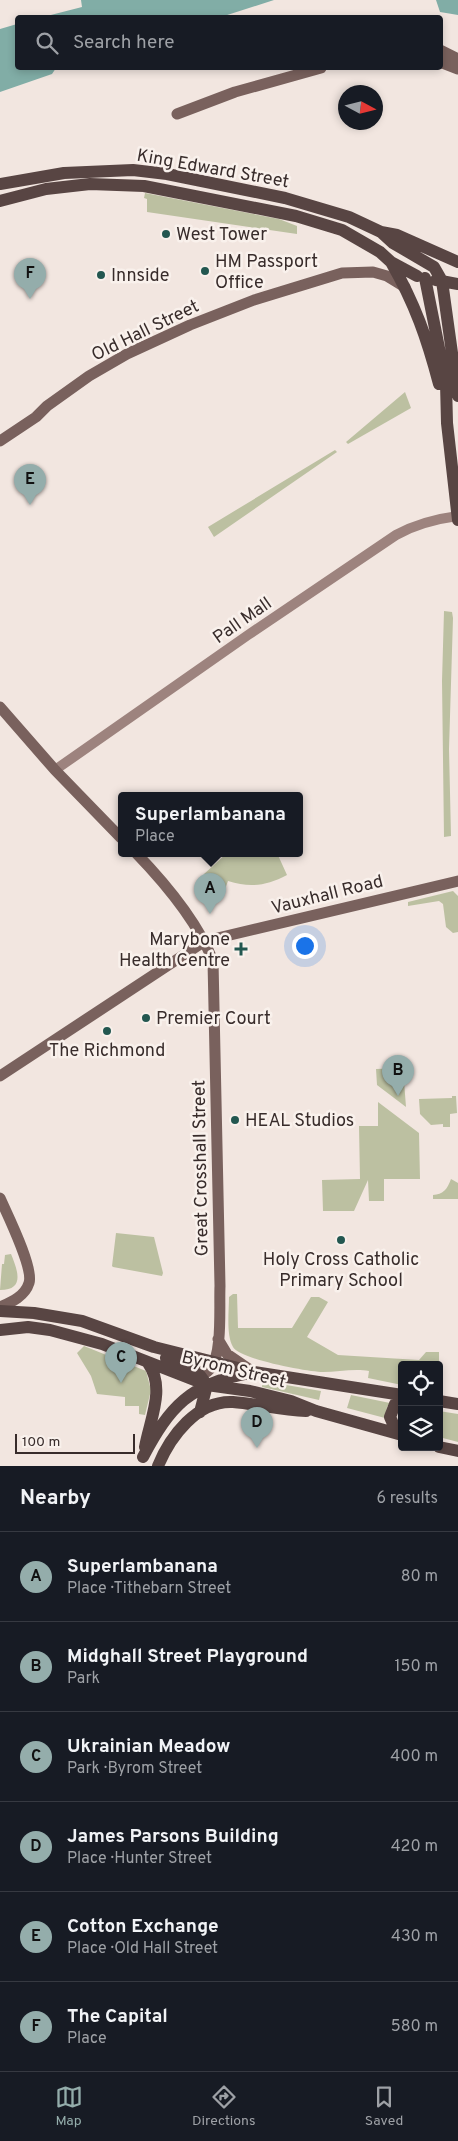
<!DOCTYPE html>
<meta charset="utf-8">
<style>
:root{--surface:#171b24;--page:#242831;--text:#f1f3f6;--muted:#9ea1a6;--line:#363941;--accent:#94adab}
body{margin:0;font-family:Overpass,sans-serif;background:var(--page);color:var(--text)}
.controls{position:absolute;right:15px;bottom:15px;display:grid;overflow:hidden;border-radius:5px;box-shadow:0 2px 8px #0003}
.controls button{width:45px;height:45px;display:grid;place-items:center;padding:0;border:0;border-bottom:1px solid var(--line);background:var(--surface);color:var(--text);font:25px sans-serif}
.compass{position:absolute;left:338px;top:85px;width:45px;height:45px;border-radius:50%;background:var(--surface);box-shadow:0 2px 8px #0003;rotate:97deg}
.scale{position:absolute;left:15px;bottom:12px;width:120px;box-sizing:border-box;padding-left:5px;border:2px solid #382c2b;border-top:0;font-size:14px;line-height:18px;white-space:nowrap;color:#382c2b;-webkit-text-stroke:4px #f9f1ec;paint-order:stroke}
.you{position:absolute;left:304px;top:945px;width:18px;height:18px;margin:-12px;border:4px solid #fff;border-radius:50%;background:#1a73e8;box-shadow:0 0 0 8px #1a73e833}
.badge{display:grid;place-items:center;width:32px;height:32px;border-radius:50%;background:var(--accent);color:#111;font-size:16px;font-weight:700}
.pin{position:absolute;translate:-50% -41px;filter:drop-shadow(0 1px 2px #0008)}
.pin::after{content:'';position:absolute;top:26px;width:18px;height:15px;background:inherit;clip-path:polygon(0 0,100% 0,50% 100%)}
.popup{position:absolute;left:118px;top:792px;width:185px;height:65px;box-sizing:border-box;display:grid;place-content:center;border-radius:5px;background:var(--surface);filter:drop-shadow(0 1px 4px #0005);font-size:16px;white-space:nowrap;color:var(--muted)}
.popup b{font-size:19px;color:var(--text)}
.popup::after{content:'';position:absolute;left:50%;top:100%;margin-left:-10px;border:10px solid transparent;border-top-color:var(--surface)}
.list{margin:0;padding:0;list-style:none}
h2{display:flex;justify-content:space-between;align-items:center;height:65px;margin:0;padding:0 20px;font-size:21px}
h2 small{font-size:16px;font-weight:400;color:var(--muted)}
.list li{display:grid;grid-template-columns:32px 1fr auto;gap:15px;align-items:center;box-sizing:border-box;height:90px;padding:0 20px;border-top:1px solid var(--line)}
.list b{display:block;font-size:19px;white-space:nowrap}
.list p{margin:0;font-size:16px;white-space:nowrap;color:var(--muted)}
.list em{font-size:16px;font-style:normal;color:var(--muted)}
.icon{flex:none;width:28px;height:28px;fill:none;stroke:currentColor;stroke-width:2;stroke-linecap:round;stroke-linejoin:round}
.map{position:relative;flex:none;width:458px;height:1466px;overflow:hidden}
.search{position:absolute;background:var(--surface);box-shadow:0 2px 8px #0003;left:15px;right:15px;top:15px;height:55px;display:flex;align-items:center;gap:12px;box-sizing:border-box;padding:0 18px;border-radius:5px;color:var(--muted);font-size:19px}
.sheet{height:605px;background:var(--surface)}
nav{display:flex;justify-content:space-around;align-items:center;box-sizing:border-box;height:70px;border-top:1px solid var(--line);background:var(--surface);font-size:14px;color:var(--muted)}
nav a{display:grid;justify-items:center;gap:2px}
nav .on{color:var(--accent)}
.map>svg:first-child{display:block}
.green{fill:#bcc0a1}
.water{fill:#81ada6}
.lines{fill:none;stroke-linecap:round;stroke-linejoin:round}
.secondary{stroke:#9d837e;stroke-width:10}
.primary{stroke:#79615d;stroke-width:11}
.highway{stroke:#584543;stroke-width:12}
.poi-dot{fill:#235750;stroke:#f9f1ec;stroke-width:2}
.labels{text-anchor:middle;stroke-width:5;stroke-linejoin:round;paint-order:stroke}
.street-label{font-size:18px;fill:#382c2b;stroke:#f9f1ec}
.poi-label{font-size:18px;fill:#382c2b;stroke:#f9f1ec;text-anchor:start}
</style>
<div class="map">
<svg width="458" height="1466" viewBox="0 0 458 1466">
<rect width="100%" height="100%" fill="#f2e6e0"/>
<path class="green" d="M 145,193 L 279,219 L 297,226 L 297,234 L 147,212 L 147,199 L 144,198 Z
M 405,392 L 411,408 L 348,444 L 346,442 Z
M 335,450 L 337,452 L 214,537 L 208,527 Z
M 444,611 L 452,612 L 453,618 L 449,749 L 451,836 L 444,837 L 442,681 Z
M 227,853 L 277,853 L 287,875 C 266,886 250,888 228,881 L 225,889 L 204,874 Z
M 453,891 L 458,896 L 458,932 L 453,933 L 446,927 L 443,904 L 439,901 L 408,906 L 408,902 Z
M 403,1068 L 406,1107 L 377,1085 L 376,1069 Z
M 452,1096 L 456,1096 L 457,1113 L 450,1114 L 450,1127 L 443,1127 L 443,1124 L 431,1125 L 420,1114 L 419,1099 L 452,1098 Z
M 378,1102 L 419,1133 L 420,1179 L 384,1179 L 384,1201 L 369,1201 L 368,1180 L 354,1211 L 323,1211 L 322,1180 L 360,1179 L 359,1126 L 378,1126 Z
M 451,1179 L 458,1183 L 458,1199 L 433,1199 L 433,1195 C 443,1194 447,1190 451,1179 Z
M 116,1233 L 154,1237 L 163,1273 L 162,1276 L 113,1267 L 112,1266 Z
M 11,1254 C 17,1269 26,1290 0,1290 L 2,1264 L 4,1264 L 5,1255 Z
M 233,1294 L 237,1294 L 238,1328 L 292,1328 L 311,1297 L 319,1297 L 328,1302 L 307,1337 L 338,1355 L 419,1360 L 426,1352 L 439,1352 L 439,1365 L 402,1365 L 402,1385 L 368,1378 L 369,1371 C 355,1368 338,1372 323,1372 C 308,1372 239,1359 233,1347 C 226,1334 229,1312 229,1297 Z
M 84,1346 L 146,1371 L 151,1390 L 145,1415 L 139,1414 L 139,1406 L 125,1406 L 125,1397 L 97,1394 L 91,1376 L 77,1353 Z
M 263,1381 L 321,1391 L 319,1400 L 262,1387 Z
M 351,1395 L 390,1403 L 387,1407 L 385,1418 L 347,1408 Z
M 439,1411 L 458,1414 L 458,1442 L 439,1437 Z"/>
<path class="water" d="M 81,0 L 274,0 L 221,17 L 43,17 L 82,7 Z
M 436,0 L 458,0 L 458,15 L 440,12 Z
M 17,24 L 18,68 L 56,68 L 52,74 L 0,92 L 0,29 Z"/>
<g class="lines">
<path class="secondary" d="M 55,770 L 248,635 L 396,535 C 416,524 435,519 458,516"/>
<path class="primary" d="M 440,50 L 458,59
M 440,62 L 458,69
M 177,114 L 235,92 L 321,68
M 0,441 L 36,417 L 47,406 L 89,376 L 127,354 L 190,325 L 254,300 L 342,273 L 373,272 L 387,276 L 405,287
M 0,707 L 55,770 L 121,838
M 136,853 C 164,882 198,923 213,961 L 220,1286 C 219,1306 223,1354 210,1369 C 206,1374 199,1376 193,1377
M 0,1076 L 205,941 L 458,881
M 0,1198 C 7,1214 34,1268 29,1283 C 25,1296 12,1302 0,1307
M 218,1339 L 227,1354 L 249,1369"/>
<path class="highway" d="M 0,184 L 64,173 L 133,170 L 167,174 L 285,198 L 349,217 L 381,232 L 393,243 L 434,267 L 442,281 L 458,396
M 0,201 L 46,189 L 90,184 L 144,186 L 296,216 L 342,230 L 380,252 L 391,262 L 417,276
M 381,232 L 397,235 L 458,262
M 391,262 C 415,304 427,338 439,384
M 425,278 L 446,383 L 447,423 L 458,520
M 436,280 L 458,284
M 0,1311 L 34,1313 L 82,1321 L 154,1347 L 254,1372 L 402,1395
M 0,1330 L 28,1327 L 50,1330 L 102,1344 L 207,1385 L 250,1391 L 291,1401 L 316,1411 L 402,1435
M 166,1358 L 196,1370 L 207,1385 L 200,1412
M 402,1397 L 395,1404 L 390,1417 L 394,1426 L 402,1435
M 439,1401 L 458,1404
M 145,1447 C 150,1419 166,1388 148,1363
M 439,1447 L 458,1451
M 143,1457 C 170,1406 190,1384 249,1373
M 158,1466 C 170,1437 197,1400 233,1402 C 257,1404 281,1410 306,1411"/>
</g>
<g class="poi-dot">
<circle cx="166" cy="234" r="5"/>
<circle cx="205" cy="271" r="5"/>
<circle cx="101" cy="275" r="5"/>
<path d="M238.5 941.5h5v5h5v5h-5v5h-5v-5h-5v-5h5z"/>
<circle cx="146" cy="1018" r="5"/>
<circle cx="107" cy="1031" r="5"/>
<circle cx="235" cy="1120" r="5"/>
<circle cx="341" cy="1240" r="5"/>
</g>
<g class="labels">
<g class="street-label">
<text transform="translate(213 168) rotate(10)" y="6">King Edward Street</text>
<text transform="translate(145 330) rotate(-26)" y="6">Old Hall Street</text>
<text transform="translate(242 620) rotate(-35)" y="6">Pall Mall</text>
<text transform="translate(327 894) rotate(-14)" y="6">Vauxhall Road</text>
<text transform="translate(200 1168) rotate(-91)" y="6">Great Crosshall Street</text>
<text transform="translate(234 1369) rotate(14)" y="6">Byrom Street</text>
</g>
<g class="poi-label">
<text x="176" y="240">West Tower</text>
<text x="215" y="267">HM Passport<tspan x="215" dy="21">Office</tspan></text>
<text x="111" y="281">Innside</text>
<text x="230" y="945" text-anchor="end">Marybone<tspan x="230" dy="21">Health Centre</tspan></text>
<text x="156" y="1024">Premier Court</text>
<text x="107" y="1056" text-anchor="middle">The Richmond</text>
<text x="245" y="1126">HEAL Studios</text>
<text x="341" y="1265" text-anchor="middle">Holy Cross Catholic<tspan x="341" dy="21">Primary School</tspan></text>
</g>
</g>
</svg>
<div class="controls">
<button><svg class="icon" aria-label="locate" viewBox="0 0 24 24"><circle cx="12" cy="12" r="6"/><path d="M12 2v4M12 18v4M2 12h4M18 12h4"/></svg></button>
<button><svg class="icon" aria-label="layers" viewBox="0 0 24 24"><path d="M12 4l9 5-9 5-9-5zM3 14l9 5 9-5"/></svg></button>
</div>
<svg class="compass" viewBox="-18 -18 36 36"><path d="M0-13l5 13h-10z" fill="#e53935"/><path d="M0 13l5-13h-10z" fill="#9ea1a6"/></svg>
<div class="scale">100 m</div>
<div class="you"></div>
<div class="pin badge" style="left:210px;top:914px">A</div>
<div class="popup"><b>Superlambanana</b>Place</div>
<div class="pin badge" style="left:398px;top:1096px">B</div>
<div class="pin badge" style="left:121px;top:1383px">C</div>
<div class="pin badge" style="left:257px;top:1448px">D</div>
<div class="pin badge" style="left:30px;top:505px">E</div>
<div class="pin badge" style="left:30px;top:299px">F</div>
<div class="search"><svg class="icon" aria-label="search" viewBox="0 0 24 24"><circle cx="10" cy="10" r="6"/><path d="M15 15l6 6"/></svg>Search here</div>
</div>
<section class="sheet">
<h2>Nearby<small>6 results</small></h2>
<ul class="list">
<li><span class="badge">A</span><div><b>Superlambanana</b><p>Place · Tithebarn Street</p></div><em>80 m</em></li>
<li><span class="badge">B</span><div><b>Midghall Street Playground</b><p>Park</p></div><em>150 m</em></li>
<li><span class="badge">C</span><div><b>Ukrainian Meadow</b><p>Park · Byrom Street</p></div><em>400 m</em></li>
<li><span class="badge">D</span><div><b>James Parsons Building</b><p>Place · Hunter Street</p></div><em>420 m</em></li>
<li><span class="badge">E</span><div><b>Cotton Exchange</b><p>Place · Old Hall Street</p></div><em>430 m</em></li>
<li><span class="badge">F</span><div><b>The Capital</b><p>Place</p></div><em>580 m</em></li>
</ul>
</section>
<nav>
<a class="on"><svg class="icon" aria-label="map" viewBox="0 0 24 24"><path d="M3 6l6-2 6 2 6-2v14l-6 2-6-2-6 2zM9 4v14M15 6v14"/></svg>Map</a>
<a><svg class="icon" aria-label="directions" viewBox="0 0 24 24"><path d="M12 3l9 9-9 9-9-9zM9 14v-3h6M13 9l2 2-2 2"/></svg>Directions</a>
<a><svg class="icon" aria-label="saved" viewBox="0 0 24 24"><path d="M7 4h10v16l-5-4-5 4z"/></svg>Saved</a>
</nav>
